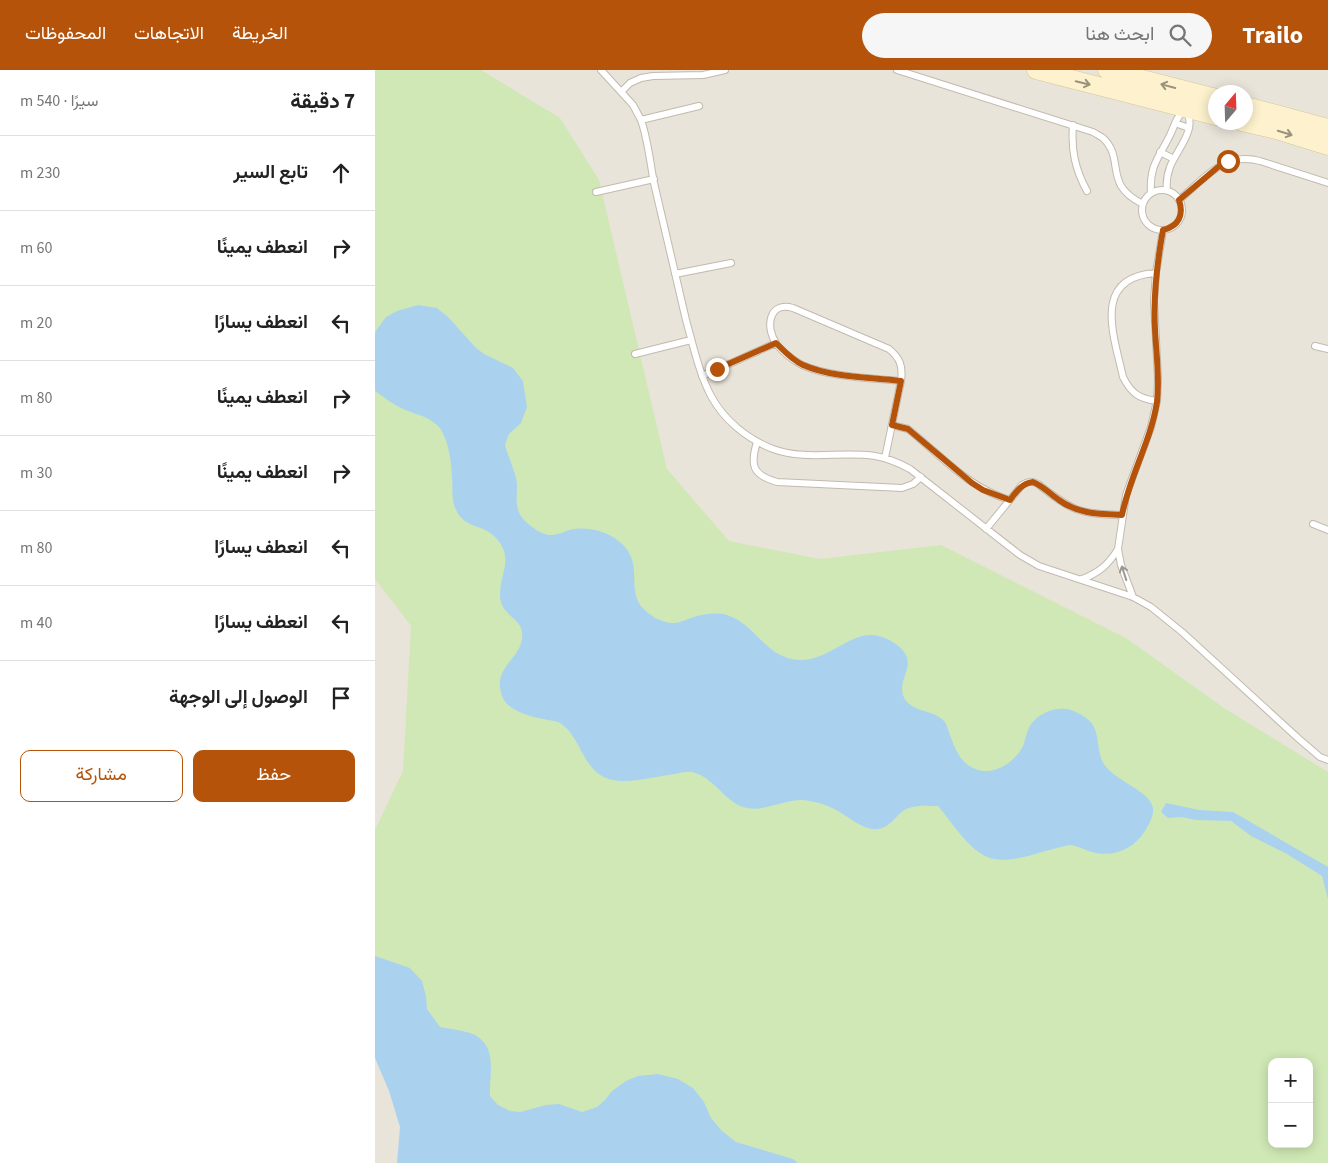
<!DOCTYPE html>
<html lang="ar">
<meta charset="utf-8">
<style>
:root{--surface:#fff;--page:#f6f6f6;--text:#222;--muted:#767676;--line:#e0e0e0;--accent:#b45309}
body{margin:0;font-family:"Source Sans 3",Vazirmatn,sans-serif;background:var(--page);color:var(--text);direction:rtl}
.controls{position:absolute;right:15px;bottom:15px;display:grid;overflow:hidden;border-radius:10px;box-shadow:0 2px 12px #0003}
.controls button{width:45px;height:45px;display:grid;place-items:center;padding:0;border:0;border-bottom:1px solid var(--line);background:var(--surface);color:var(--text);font:25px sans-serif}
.compass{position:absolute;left:833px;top:15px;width:45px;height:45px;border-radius:50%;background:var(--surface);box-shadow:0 2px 12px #0003;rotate:19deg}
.stop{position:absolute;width:15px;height:15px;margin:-11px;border:4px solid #b45309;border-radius:50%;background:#fff}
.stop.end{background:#b45309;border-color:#fff;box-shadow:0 1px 5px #0008}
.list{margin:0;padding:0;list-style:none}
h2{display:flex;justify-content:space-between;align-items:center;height:65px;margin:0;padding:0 20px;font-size:21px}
h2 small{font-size:16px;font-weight:400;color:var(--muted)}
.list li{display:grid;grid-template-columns:32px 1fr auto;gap:15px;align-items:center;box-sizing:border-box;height:75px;padding:0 20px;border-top:1px solid var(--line)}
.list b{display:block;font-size:19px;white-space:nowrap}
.list em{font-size:16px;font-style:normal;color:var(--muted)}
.actions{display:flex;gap:10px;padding:15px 20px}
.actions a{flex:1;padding:11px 0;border:1px solid var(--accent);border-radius:10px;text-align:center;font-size:18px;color:var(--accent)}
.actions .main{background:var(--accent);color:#fff}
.icon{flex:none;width:28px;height:28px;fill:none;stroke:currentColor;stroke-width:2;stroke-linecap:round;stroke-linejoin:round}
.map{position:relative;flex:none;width:953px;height:1093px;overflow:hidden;direction:ltr}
header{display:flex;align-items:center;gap:30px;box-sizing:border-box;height:70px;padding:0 25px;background:var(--accent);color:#fff}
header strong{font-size:24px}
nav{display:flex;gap:28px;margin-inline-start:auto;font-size:18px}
.search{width:350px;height:45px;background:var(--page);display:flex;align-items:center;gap:12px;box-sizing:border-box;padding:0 18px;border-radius:28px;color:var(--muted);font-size:19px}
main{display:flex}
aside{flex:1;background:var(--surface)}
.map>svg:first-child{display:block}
.residential{fill:#e9e4d9;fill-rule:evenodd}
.green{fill:#d0e8b5;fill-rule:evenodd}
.water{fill:#aad2ef}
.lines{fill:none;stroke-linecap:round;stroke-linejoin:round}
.lane-casing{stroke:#c1baae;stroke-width:8}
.secondary-casing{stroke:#d3c69c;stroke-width:19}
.lane{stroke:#fff;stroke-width:6}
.secondary{stroke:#fdf2cd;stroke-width:18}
.oneway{stroke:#9a927c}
.oneway2{stroke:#9b9892}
.route{stroke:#b45309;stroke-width:6}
</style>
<header>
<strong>Trailo</strong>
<div class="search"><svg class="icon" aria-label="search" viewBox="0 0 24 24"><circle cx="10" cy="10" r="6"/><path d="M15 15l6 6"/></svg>ابحث هنا</div>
<nav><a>الخريطة</a><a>الاتجاهات</a><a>المحفوظات</a></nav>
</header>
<main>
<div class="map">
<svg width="953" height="1093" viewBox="0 0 953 1093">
<rect width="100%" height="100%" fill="#f5f2eb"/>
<path class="residential" d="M 0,0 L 953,0 L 953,1093 L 0,1093 ZM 841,22 L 871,22 L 871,52 L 841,52 ZM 897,992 L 934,992 L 934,1074 L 897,1074 Z"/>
<path class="green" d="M 0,0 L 106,0 L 185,48 L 224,110 L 292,399 L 354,471 L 445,489 L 566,475 L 751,568 L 849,638 L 953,702 L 953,1093 L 50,1093 L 0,950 L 0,760 L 28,701 L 36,556 L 0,509 ZM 897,992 L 934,992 L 934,1074 L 897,1074 Z"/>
<path class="water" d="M 43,235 L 62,238 L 74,248 L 101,278 L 109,284 L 138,298 L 148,311 L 152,337 L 146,353 L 134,364 L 130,375 C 133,385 137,395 140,404 C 146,422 135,435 150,451 C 156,457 167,465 176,465 C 182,465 189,462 194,460 C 210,456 228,460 241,469 C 271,490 251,515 266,536 C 273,545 287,553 298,553 C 306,553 314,548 322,546 C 331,544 343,542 352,545 C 381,554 390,588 424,590 C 460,591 481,550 516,571 C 549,591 522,605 528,625 C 534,643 559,639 569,651 C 572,654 572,657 574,662 C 580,680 587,698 608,701 C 625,702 641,690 648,676 C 651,668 652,659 657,653 C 662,646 675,639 683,639 C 690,638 695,639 701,642 C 726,654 720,665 726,688 C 733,710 775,719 778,738 C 779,746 774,754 770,761 C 759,779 738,788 717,782 C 710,780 701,775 694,775 C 693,775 683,778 682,778 C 661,783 636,794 615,788 C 594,781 577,752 563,736 C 552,736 538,734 528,741 C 520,747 515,757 503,759 C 487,761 470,743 455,737 C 449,734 441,732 434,731 C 414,726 390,744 368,737 C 348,730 339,707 317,702 C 312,701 305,703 300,704 C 281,706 252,715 234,709 C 208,702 206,666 185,653 C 182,651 177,651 173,650 C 158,647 133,642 127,626 C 116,595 150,589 147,562 C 145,547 125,545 125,525 C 125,502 140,488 120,467 C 108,454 90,459 81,440 C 76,430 78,419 77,409 C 77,394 73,365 62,355 C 51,345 38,344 26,338 C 17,334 8,326 0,321 L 0,262 L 11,247 L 22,241 Z
M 791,733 L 824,740 L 858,742 L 953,797 L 953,829 L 947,806 L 912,784 L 876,766 L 856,751 L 821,750 L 807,747 L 793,748 L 786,742 Z
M 0,886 L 35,898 L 47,911 L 51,926 L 52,939 L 65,957 C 75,959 92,961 100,965 C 123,978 114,1005 115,1026 L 123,1035 L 135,1041 L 145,1042 L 171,1035 L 184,1034 L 207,1042 L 222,1037 L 230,1030 L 237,1021 L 251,1011 L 263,1006 L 283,1004 L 303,1009 L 318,1018 L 329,1032 L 336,1048 L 346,1060 L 361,1072 L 418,1089 L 423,1093 L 22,1093 L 25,1057 L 14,1021 L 0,988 Z"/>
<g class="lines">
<g class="lane-casing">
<path id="lane" d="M 226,0 L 258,35 L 266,50 C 273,70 275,92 279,113 C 290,159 300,204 311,250 C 318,275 324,303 336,326 C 349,350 372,369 398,379 C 431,391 466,381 500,386 C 512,388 524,393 535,399 L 645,485 L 664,496 L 758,527 L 776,537 L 807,562 L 924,669 L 945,687 L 953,690
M 522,0 L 718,62 C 721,64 725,66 728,68 C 751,90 727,114 768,134
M 247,21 L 255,13 L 266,8 L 278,6 L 328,5 L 350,0
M 266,50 L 324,36
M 800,53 L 814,58
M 698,55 C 696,80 700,99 712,121
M 785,82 L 799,89
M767 140a20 20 0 1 1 40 0a20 20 0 1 1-40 0Z
M 221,122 L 279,109
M 776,123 C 774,94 785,87 796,63 C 800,54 802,46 810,39 C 824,58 802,79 795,97 C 792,105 791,112 792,120
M 804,130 C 830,108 849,81 885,91 L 953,113
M 781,203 C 716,207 739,266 748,307 C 756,323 764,329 782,331
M 300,204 L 356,193
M 940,276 L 953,279
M 260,284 L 316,270
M 327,306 L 401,273
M 517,355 L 533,359 L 539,364 C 569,389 596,419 635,430
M 382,372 C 375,395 377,405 402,412 L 527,418 L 538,414 L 546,407
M 510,388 L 526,311 C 528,296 525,288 514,279 L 418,238 C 394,231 390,257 401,273 C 406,281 418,290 427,295 C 454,307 496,308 526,311
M 938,454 L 953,460
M 611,459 L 647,415 C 653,411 657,411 663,414 C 697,441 704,444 747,445
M 707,509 C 724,503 734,494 743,479
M 758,527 L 746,495 L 743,479 L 751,425 L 776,357 L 782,331 L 783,309 L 779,231 L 781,203 L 788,160"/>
</g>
<g class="secondary-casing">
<path id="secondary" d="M 661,0 L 841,46
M 732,0 L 841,28
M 871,36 L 953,58
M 867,52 L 901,60 L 953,76"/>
</g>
<use href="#lane" class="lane"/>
<use href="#secondary" class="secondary"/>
</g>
<defs><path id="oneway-shaft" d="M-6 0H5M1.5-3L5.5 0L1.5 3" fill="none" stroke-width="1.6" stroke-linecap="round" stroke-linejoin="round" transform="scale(1.25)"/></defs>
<g class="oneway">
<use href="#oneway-shaft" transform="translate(708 13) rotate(14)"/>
<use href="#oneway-shaft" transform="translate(793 16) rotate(-165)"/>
<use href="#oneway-shaft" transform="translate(910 63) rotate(17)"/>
</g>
<use class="oneway2" href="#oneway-shaft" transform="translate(749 503) rotate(-108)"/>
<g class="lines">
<path class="route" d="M 342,299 L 401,273 C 409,281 417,290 428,295 C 458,308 494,307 526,311 L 517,355 L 533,359 L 597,413 L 608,420 L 635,430 C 641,422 647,413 658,412 C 668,416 675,424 684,430 C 703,444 724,444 747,445 C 755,405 776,371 782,332 C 785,307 781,283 780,259 C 778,225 782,193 788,160 C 804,156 809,145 804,130 L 843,97 L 853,91"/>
</g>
</svg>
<div class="controls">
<button>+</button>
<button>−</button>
</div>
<svg class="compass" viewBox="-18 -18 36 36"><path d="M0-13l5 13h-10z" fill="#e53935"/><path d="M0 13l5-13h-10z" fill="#767676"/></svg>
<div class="stop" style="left:853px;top:91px"></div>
<div class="stop end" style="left:342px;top:299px"></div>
</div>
<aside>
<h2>7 دقيقة<small>سيرًا · 540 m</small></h2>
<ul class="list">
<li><svg class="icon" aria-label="ahead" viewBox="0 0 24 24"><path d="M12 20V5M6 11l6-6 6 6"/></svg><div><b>تابع السير</b></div><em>230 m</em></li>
<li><svg class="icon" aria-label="right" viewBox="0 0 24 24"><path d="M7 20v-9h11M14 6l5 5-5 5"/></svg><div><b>انعطف يمينًا</b></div><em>60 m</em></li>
<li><svg class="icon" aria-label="left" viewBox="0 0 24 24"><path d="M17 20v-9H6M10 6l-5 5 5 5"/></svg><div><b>انعطف يسارًا</b></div><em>20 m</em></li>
<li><svg class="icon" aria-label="right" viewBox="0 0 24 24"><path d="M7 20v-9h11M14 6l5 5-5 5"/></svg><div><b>انعطف يمينًا</b></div><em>80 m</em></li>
<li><svg class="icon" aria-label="right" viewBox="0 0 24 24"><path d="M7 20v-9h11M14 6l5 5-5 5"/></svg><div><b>انعطف يمينًا</b></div><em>30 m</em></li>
<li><svg class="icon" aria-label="left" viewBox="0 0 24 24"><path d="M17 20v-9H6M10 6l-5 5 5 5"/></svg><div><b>انعطف يسارًا</b></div><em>80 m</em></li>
<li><svg class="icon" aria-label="left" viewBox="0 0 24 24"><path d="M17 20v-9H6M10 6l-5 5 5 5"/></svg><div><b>انعطف يسارًا</b></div><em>40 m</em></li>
<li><svg class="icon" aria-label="arrive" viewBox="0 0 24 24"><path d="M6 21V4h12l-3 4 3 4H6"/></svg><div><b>الوصول إلى الوجهة</b></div></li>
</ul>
<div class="actions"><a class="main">حفظ</a><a>مشاركة</a></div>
</aside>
</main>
